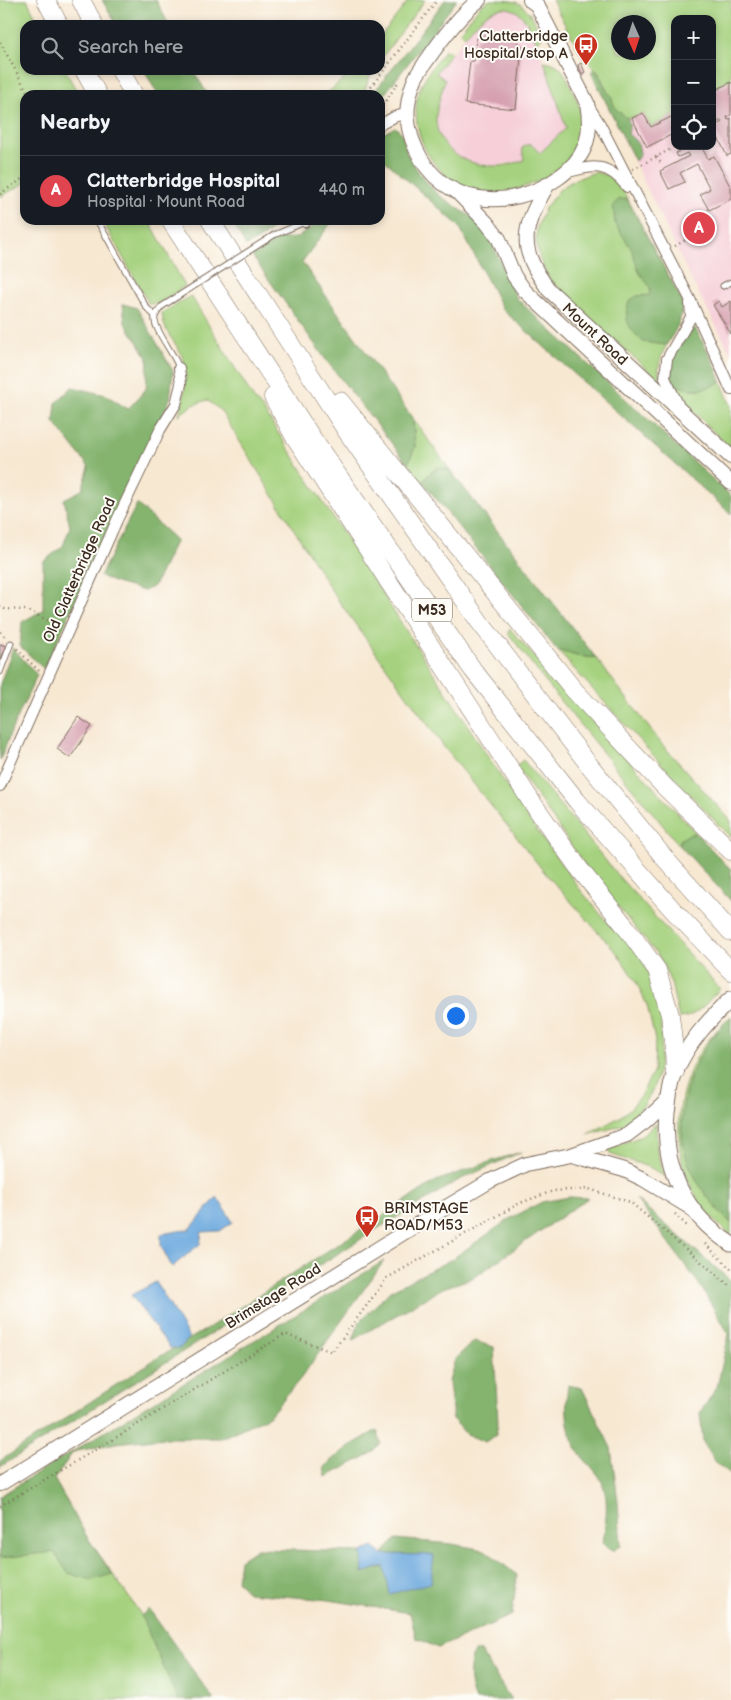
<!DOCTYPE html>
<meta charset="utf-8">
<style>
:root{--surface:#171b24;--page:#20242c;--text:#f1f3f6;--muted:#9ea1a6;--line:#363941;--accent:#0b8043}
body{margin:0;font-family:"Balsamiq Sans",sans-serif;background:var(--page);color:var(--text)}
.controls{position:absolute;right:15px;top:15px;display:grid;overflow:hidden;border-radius:10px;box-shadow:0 2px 8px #0003}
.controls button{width:45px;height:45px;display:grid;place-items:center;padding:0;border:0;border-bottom:1px solid var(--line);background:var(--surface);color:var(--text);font:25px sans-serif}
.compass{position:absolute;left:611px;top:15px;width:45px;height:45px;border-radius:50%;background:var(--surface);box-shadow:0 2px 8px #0003;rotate:177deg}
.you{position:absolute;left:455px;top:1015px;width:18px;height:18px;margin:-12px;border:4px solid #fff;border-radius:50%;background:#1a73e8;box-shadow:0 0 0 8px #1a73e833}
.badge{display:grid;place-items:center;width:32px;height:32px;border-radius:50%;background:var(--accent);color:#fff;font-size:16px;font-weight:700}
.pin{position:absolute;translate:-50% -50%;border:2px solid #fff;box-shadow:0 1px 5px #0006}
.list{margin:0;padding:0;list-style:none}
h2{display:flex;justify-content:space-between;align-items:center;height:65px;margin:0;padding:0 20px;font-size:21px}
h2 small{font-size:16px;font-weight:400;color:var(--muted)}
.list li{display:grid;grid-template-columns:32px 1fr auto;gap:15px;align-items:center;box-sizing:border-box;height:70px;padding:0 20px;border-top:1px solid var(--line)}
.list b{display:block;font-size:19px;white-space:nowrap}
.list p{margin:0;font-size:16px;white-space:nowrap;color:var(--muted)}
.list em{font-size:16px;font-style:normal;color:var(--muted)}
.icon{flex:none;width:28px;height:28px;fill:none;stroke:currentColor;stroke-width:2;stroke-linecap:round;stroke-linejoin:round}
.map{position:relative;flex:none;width:731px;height:1700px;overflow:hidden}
.search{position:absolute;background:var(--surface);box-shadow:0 2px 8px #0003;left:20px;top:20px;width:365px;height:55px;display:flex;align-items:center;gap:12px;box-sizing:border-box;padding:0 18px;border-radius:15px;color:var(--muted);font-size:19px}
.panel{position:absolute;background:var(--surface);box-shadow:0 2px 8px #0003;left:20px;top:90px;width:365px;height:135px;border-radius:15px}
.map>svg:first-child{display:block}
.built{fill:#f6cfd9;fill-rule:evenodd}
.green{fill:#a6d27f;stroke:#707e4e;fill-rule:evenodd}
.forest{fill:#84b46e;stroke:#606f46}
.water{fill:#6ca9de;stroke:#546a7e}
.building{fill:#d6a0b0}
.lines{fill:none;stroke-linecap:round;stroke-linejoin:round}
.lane-casing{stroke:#7d6c5d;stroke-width:7}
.street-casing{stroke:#7d6c5d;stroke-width:12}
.secondary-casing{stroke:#7d6c5d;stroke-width:16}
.primary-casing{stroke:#7d6c5d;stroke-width:17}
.highway-casing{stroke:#7d6c5d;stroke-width:19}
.path{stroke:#7d6c5d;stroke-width:2.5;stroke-dasharray:1 4;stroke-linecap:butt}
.lane{stroke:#fff;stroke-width:5}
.street{stroke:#fff;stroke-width:10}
.secondary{stroke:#fff;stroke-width:14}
.primary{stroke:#fff;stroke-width:15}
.highway{stroke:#fff;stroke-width:18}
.lane-bridge-casing{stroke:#7d6c5d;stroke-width:7;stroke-linecap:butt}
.lane-bridge{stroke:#fff;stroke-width:5}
.labels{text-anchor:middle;stroke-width:4;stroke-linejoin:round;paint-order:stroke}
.shield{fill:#fdfcf7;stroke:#75695f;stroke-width:1}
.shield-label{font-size:14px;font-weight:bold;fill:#3b2a1e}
.poi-label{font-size:15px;fill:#3b2a1e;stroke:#fdfcf7;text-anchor:end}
.street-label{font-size:15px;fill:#3b2a1e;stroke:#fdfcf7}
</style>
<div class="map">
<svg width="731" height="1700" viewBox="0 0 731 1700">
<rect width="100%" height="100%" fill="#fdfcf7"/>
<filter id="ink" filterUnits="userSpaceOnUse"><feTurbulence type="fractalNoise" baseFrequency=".02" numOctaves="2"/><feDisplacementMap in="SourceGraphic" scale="10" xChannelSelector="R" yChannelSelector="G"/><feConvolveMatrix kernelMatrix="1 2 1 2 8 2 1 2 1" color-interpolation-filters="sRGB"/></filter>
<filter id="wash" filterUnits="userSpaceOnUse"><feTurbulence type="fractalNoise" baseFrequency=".0096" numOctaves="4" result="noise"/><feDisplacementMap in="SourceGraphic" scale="20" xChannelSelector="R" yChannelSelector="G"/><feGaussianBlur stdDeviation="1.12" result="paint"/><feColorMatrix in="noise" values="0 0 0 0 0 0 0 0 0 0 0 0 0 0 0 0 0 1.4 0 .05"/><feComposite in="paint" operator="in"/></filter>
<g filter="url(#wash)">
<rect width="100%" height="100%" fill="#f7e8d2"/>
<path class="built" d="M 731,0 L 731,353 L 693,283 L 591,72 L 594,69 L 588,58 L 584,60 L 578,12 ZM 675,19 L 712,19 L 712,146 L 675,146 ZM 618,22 L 648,22 L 648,52 L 618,52 Z
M 504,7 L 516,10 L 524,19 L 537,43 L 567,128 L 540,154 L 522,148 L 524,160 L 495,166 L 469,162 L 456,156 L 446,147 L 439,134 L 436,118 L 445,80 L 436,73 L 480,18 L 492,9 Z"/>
<path class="green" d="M 0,0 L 27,0 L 40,25 L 25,25 L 25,70 L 65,70 L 79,95 L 25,95 L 25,183 L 0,197 Z
M 409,0 L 425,0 L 380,60 L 380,37 Z
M 490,0 C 514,0 522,0 534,20 C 537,27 542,32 541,39 L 537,43 C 532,33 526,17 516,11 C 495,0 477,22 465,36 L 460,31 L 481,5 Z
M 552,0 L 731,0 L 731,79 L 712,89 L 712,19 L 675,19 L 675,115 L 651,127 L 643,113 L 632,118 L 627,118 L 615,109 L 599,73 L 594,69 L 588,59 L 584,60 ZM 618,22 L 648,22 L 648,52 L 618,52 Z
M 445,50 L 451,53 L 436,73 L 445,80 C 442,92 437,105 436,117 C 435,149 466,166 494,166 C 504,167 514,163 524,160 L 522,148 L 526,145 L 531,144 L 540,153 L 566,128 L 544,61 C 549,62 555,63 558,66 C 568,74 572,91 578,103 C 603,157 527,198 482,192 C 438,186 408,137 418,95 C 422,78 435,64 445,50 Z
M 354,70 L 372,70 L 364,92 L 360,95 L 325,95 Z
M 595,172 L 606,175 L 620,185 L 682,301 C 682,330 667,336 660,361 C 658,367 659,375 660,381 L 580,310 L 549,279 L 540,260 L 536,243 L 537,227 L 545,208 L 559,190 L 572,181 Z
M 102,220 L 149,220 L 185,286 L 159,303 L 149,304 Z
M 191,296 L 254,399 L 264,411 L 525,814 L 578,887 L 612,928 L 621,932 L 643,961 L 656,988 L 665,1024 L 661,1025 C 662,1056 660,1087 639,1111 C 634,1116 630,1121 624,1124 C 613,1129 599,1131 587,1135 L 620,1117 L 632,1107 L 641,1095 L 654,1070 L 655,1040 L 647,1005 L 635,980 L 617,953 L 546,874 L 444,747 L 335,596 L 221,411 L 207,400 L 193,405 L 179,415 C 185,392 191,370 178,348 C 170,336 163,328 162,313 Z
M 721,381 L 731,406 L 731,448 C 710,429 689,409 674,384 C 689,391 707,391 721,381 Z
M 413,419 L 450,470 L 438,467 L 429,474 L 423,482 L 408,464 L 415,446 Z
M 510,629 L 560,686 L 696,833 L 688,835 L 680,840 L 680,846 L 562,703 L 508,633 Z
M 557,650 L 577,656 L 596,658 L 660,742 L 731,821 L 731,838 L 638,739 Z
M 523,760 L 620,878 L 720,989 C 708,1000 697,1018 679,1018 L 671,983 L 660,958 L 592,875 L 516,766 Z
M 719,1028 L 701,1055 L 689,1080 L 681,1128 L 684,1150 L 693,1171 L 721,1213 L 731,1223 L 731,1235 C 674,1193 664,1116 698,1055 C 703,1045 712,1036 719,1028 Z
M 656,1123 L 657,1152 L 665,1177 L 651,1168 L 610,1154 L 608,1150 L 610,1148 L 642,1136 Z
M 73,1452 L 54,1479 L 87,1537 L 169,1655 L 195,1700 L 0,1700 L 0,1496 Z"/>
<path class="forest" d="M 102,0 L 156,0 L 169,25 L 117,25 Z
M 445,0 L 457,0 L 380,100 L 380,95 L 372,95 Z
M 594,69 C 603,76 602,89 611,95 C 612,99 613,104 615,107 C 621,118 633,113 628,134 C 636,141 640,144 640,155 L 635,161 L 591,72 Z
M 144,70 L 193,70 L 208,95 L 158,95 Z
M 395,127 L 402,133 L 407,154 L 419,173 L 436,193 L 480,223 L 491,241 L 517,299 L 731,496 L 731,514 L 503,310 L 459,226 L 381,157 L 380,145 L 384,133 Z
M 619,199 L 627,199 L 682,301 C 682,320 677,329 666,345 L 643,342 C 630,328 622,321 629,301 L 637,296 L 650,295 L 650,287 L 639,272 L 631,248 L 615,224 L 613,205 Z
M 231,220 L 275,220 C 274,233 256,240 246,246 Z
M 318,220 L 333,220 L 302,262 L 413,419 L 415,447 L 408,464 L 326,360 L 252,256 L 278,239 L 296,238 L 307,231 Z
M 123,304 L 137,308 L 173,371 L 170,399 L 44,669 L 20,646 L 22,622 L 43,610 L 43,562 L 63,546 L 70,527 L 64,499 L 82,490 L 89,467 L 54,422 L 56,403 L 72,387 L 106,395 L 128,409 L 146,389 L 148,358 L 125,323 Z
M 695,328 L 714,363 L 721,381 C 706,392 690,391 674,384 C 664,363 680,346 691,330 Z
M 438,467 L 450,470 L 596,658 L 577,656 L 557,650 L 423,482 L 429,474 Z
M 137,504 L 176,540 L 154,586 L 144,591 L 116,583 L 100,576 Z
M 13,648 L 37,675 L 12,729 L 0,761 L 0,684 Z
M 696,833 L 731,870 L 731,901 L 680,846 L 680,840 L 688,835 Z
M 731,1016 L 731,1223 C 711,1205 690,1176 684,1149 C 674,1101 696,1049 731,1016 Z
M 521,1152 L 459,1180 L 377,1229 L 0,1467 L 0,1461 L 154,1360 L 205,1330 L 436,1181 L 495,1160 Z
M 569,1197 L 588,1198 L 473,1278 L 443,1288 L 353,1340 L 360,1321 L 390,1291 L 452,1259 L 511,1218 L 542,1202 Z
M 636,1199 L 731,1281 L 731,1474 L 717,1464 L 703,1442 L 700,1413 L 717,1387 L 729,1334 L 699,1284 Z
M 384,1261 L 301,1378 L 269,1416 L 221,1438 L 164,1438 L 116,1443 L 73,1452 L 54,1479 L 87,1537 L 112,1574 L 92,1580 L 68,1573 L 54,1552 L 0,1558 L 0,1496 Z
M 474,1341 L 494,1347 L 498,1422 L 496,1435 L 485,1442 L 466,1434 L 453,1419 L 449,1382 L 455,1359 Z
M 568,1385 L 582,1388 L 611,1448 L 618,1502 L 621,1545 L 613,1551 L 603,1544 C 605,1523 610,1502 602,1482 C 599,1473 587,1464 581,1455 C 566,1436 565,1408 568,1385 Z
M 377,1430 L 381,1443 L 374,1452 L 326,1477 L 324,1467 L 348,1447 Z
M 396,1539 L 452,1544 L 485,1550 L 517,1575 L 512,1615 L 438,1648 L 416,1638 L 410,1613 L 329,1600 L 248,1593 L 237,1580 L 240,1560 L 257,1549 L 362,1552 L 363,1572 L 434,1555 L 382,1554 Z
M 149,1609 L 214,1700 L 178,1700 L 141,1616 Z
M 474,1651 L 481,1652 L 511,1700 L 475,1700 C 468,1685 468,1667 474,1651 Z"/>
<path class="water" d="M 217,1197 L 233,1222 L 220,1231 L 202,1232 L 200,1244 L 172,1267 L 161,1246 L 161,1234 L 190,1229 Z
M 156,1282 L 189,1338 L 180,1348 L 170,1348 L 131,1295 Z
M 373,1547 L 382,1554 L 434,1555 L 431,1583 L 390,1594 L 384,1566 L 363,1573 L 362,1552 Z"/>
<g id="blocks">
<path class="building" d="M 488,33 L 512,36 L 522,46 L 516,109 L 465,104 L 470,61 L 474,61 L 476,39 Z
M 581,63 L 585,72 L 582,74 L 578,65 Z
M 731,82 L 731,115 L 727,117 L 728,120 L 731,118 L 731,154 L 727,156 L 713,127 L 722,122 L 721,120 L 713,125 L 712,123 L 712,92 Z
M 643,113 L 651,127 L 675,115 L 675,133 L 647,147 L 632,118 Z
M 677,146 L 701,146 L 708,159 L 714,156 L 731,188 L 731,199 L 709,210 L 700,194 L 710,189 L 697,164 L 680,173 L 685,182 L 669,189 L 660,171 L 689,156 L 687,153 L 678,157 L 676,153 L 680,151 Z
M 719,301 L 722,307 L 731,301 L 731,334 L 713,305 Z
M 0,644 L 6,646 L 0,661 Z
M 78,717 L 92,726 L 70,758 L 57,749 Z"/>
</g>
</g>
<g filter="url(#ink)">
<use href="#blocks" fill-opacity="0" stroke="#7d6c5d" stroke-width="1"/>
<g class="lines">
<g class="lane-casing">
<path id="lane" d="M 97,220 L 146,307 L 155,316
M 274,235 L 305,222
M 723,286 L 731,282
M 161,307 C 159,310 156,314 155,317 C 152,327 175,355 179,368
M 0,672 L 11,643"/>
</g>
<g class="street-casing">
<path id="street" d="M 588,105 L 600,124 L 690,299 L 731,390
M 380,125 L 394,117 L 408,113
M 565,173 C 594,165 607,162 627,187
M 305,222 L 307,220
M 678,404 L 665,378 L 667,359 L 691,317 L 690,303
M 0,786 L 117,520 L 160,430 L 176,404 L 181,384 L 179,368"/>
</g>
<g class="secondary-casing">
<path id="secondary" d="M 479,0 C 458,17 440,41 425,63 C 422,68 417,74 415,79 C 412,86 409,97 408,105 C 406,120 410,136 416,149 C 442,207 510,212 558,178 C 586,158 593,136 587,103 L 537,5 L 530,0
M 547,186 C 521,230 518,248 549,290 L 731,457
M 458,193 L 487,223 L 499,239 L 514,276 L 525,291 L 731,483
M 572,1155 L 624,1170 L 643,1179 L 691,1208
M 0,1484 L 408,1230 L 490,1181 L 526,1164 L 571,1155 L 627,1135 L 644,1122 L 669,1099"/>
</g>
<g class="primary-casing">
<path id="primary" d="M 731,999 C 709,1020 688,1042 676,1071 C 670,1083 669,1098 667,1112 C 662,1167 684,1214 731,1244"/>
</g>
<g class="highway-casing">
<path id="highway" d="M 46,0 L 59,25
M 81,0 L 94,25
M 84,70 L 98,95
M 120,70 L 134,95
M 170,220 L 314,441 L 473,670 L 577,801 L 673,910 L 731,971
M 210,220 L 348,433 L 479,621 L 586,761 L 667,861 L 731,932
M 273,397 L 293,434 L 531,801 L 578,867 L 625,926 L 657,970 L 670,1015 L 674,1049 L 675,1072
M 340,401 L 574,690 L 664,786 L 731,851"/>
</g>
<path class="path" d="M 0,42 L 29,95
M 365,95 L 437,0
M 380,109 L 399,81
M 657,157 L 662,165
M 633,169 L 673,148
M 0,194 L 25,177
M 675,246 L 711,226
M 0,606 L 5,609 L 26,610 L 60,626
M 0,632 L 6,638
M 17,649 L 39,671
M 675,1214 L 689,1228
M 705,1244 L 731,1269
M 0,1506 L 112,1440 L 285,1334 L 332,1352 L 387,1278 L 520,1203 L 553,1191 L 589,1189 L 630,1202 L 731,1287"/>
<use href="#lane" class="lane"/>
<use href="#street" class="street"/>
<use href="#secondary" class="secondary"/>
<use href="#primary" class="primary"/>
<use href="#highway" class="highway"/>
<g class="lane-bridge-casing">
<path id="lane-bridge" d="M 161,307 L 274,235"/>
</g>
<use href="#lane-bridge" class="lane-bridge"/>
</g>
</g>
<defs>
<g id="bus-pin" transform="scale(1.25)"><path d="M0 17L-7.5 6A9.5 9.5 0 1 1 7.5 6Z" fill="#c8321e" stroke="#fdfcf7"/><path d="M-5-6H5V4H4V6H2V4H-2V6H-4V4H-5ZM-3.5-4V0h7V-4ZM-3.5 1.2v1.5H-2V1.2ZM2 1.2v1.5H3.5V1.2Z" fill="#fff"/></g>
</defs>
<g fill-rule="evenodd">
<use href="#bus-pin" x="586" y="45"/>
<use href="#bus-pin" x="367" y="1217"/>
</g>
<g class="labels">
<rect class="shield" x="412" y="598.5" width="40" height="23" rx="4"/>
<g class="shield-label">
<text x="432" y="615">M53</text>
</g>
<g class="poi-label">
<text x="568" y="41">Clatterbridge<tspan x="568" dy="17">Hospital/stop A</tspan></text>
<text x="384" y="1213" text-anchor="start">BRIMSTAGE<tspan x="384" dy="17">ROAD/M53</tspan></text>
</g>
<g class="street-label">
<text transform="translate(595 334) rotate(43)" y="5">Mount Road</text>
<text transform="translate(79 570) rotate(-66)" y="5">Old Clatterbridge Road</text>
<text transform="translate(273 1296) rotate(-32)" y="5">Brimstage Road</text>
</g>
</g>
</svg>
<div class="controls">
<button>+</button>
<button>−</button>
<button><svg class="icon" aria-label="locate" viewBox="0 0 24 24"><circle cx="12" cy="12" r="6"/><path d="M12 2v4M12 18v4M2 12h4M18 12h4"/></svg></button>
</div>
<svg class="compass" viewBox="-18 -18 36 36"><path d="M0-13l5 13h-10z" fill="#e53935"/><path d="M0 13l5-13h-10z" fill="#9ea1a6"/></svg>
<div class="you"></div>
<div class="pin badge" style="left:699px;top:228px;background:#e0444e">A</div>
<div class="search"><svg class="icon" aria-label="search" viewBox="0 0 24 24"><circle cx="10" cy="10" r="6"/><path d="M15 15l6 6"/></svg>Search here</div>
<section class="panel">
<h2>Nearby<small></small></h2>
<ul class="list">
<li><span class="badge" style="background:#e0444e">A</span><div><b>Clatterbridge Hospital</b><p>Hospital · Mount Road</p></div><em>440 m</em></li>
</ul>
</section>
</div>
